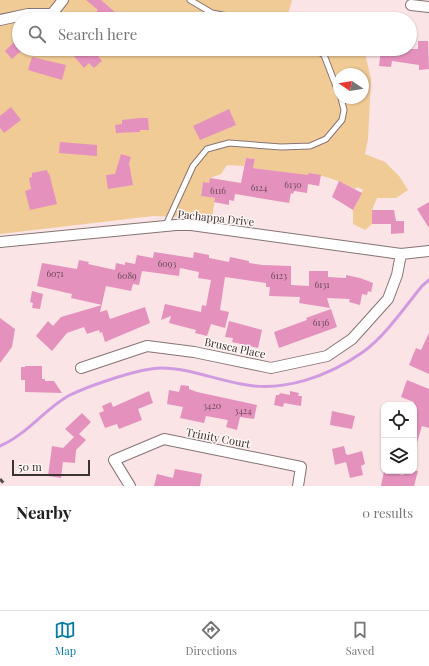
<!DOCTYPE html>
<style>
:root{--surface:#fff;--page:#f2f2f2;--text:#222;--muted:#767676;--line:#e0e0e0;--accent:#067ca4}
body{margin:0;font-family:"Playfair Display",serif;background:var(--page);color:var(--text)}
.controls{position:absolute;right:12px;bottom:12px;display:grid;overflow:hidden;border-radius:8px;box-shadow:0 1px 3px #0004}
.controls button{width:36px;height:36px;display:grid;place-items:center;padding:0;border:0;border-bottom:1px solid var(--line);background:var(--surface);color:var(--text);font:20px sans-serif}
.compass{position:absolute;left:333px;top:68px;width:36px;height:36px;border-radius:50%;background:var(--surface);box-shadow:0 1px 3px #0004;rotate:282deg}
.scale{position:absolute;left:12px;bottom:10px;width:78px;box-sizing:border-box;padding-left:4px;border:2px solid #3b3333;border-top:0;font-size:11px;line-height:14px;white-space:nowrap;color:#3b3333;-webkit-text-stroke:3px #fef5f5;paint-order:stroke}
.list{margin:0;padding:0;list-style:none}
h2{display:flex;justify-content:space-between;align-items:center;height:52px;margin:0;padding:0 16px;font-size:17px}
h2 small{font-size:13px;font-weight:400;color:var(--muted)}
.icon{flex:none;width:22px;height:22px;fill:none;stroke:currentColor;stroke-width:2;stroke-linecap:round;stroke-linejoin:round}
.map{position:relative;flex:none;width:429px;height:486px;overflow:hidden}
.search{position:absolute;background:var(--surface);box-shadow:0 1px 3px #0004;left:12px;right:12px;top:12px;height:44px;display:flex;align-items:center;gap:10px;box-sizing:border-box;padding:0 14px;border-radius:22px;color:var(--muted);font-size:15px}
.sheet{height:124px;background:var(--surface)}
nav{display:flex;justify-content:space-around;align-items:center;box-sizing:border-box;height:56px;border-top:1px solid var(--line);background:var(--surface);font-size:11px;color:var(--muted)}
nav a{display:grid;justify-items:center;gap:2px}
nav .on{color:var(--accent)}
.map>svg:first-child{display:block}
.green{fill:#f0cb96;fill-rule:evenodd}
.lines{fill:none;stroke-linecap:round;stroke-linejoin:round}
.stream{stroke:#d19be2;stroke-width:3}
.building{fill:#e591bd}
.service-casing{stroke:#877474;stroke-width:7}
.minor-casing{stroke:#877474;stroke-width:12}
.service{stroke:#fff;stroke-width:5}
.minor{stroke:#fff;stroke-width:10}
.rail{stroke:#584e4e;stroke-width:3;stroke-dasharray:5 5;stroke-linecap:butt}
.labels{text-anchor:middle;stroke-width:3;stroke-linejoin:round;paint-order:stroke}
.number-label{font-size:9px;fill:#664a56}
.street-label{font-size:11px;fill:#3b3333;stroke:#fef5f5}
</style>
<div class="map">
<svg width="429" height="486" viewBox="0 0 429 486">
<rect width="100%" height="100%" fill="#fae4e5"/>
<path class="green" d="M 0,0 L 292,0 L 288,14 L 306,19 L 19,19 L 19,49 L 364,49 L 371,79 L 368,139 L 365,154 L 385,162 L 399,176 L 408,190 L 396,198 L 377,198 L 372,210 L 372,224 L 365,230 L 353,224 L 353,210 L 363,190 L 357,187 L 355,189 C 340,181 326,176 309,173 L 308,180 L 297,174 L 253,168 L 255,159 L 246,158 L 244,166 L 227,165 L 221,174 L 210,178 L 209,183 L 203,182 L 201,196 L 215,198 L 212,218 L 153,216 L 0,234 ZM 339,74 L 363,74 L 363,98 L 339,98 Z"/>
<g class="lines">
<path class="stream" d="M 0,446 C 26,435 44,410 68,396 C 88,386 140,368 161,368 C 187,368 214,379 241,384 C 283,393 329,376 363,352 C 386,335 404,308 422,286 L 429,280"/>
</g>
<path class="building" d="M 86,0 L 101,0 L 123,19 L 90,19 L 98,10 Z
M 418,41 L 428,41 L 429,69 L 419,70 L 419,65 L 392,61 L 391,67 L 379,66 L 381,49 L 418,49 Z
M 14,42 L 19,49 L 22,50 L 12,59 L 5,51 Z
M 68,49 L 92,49 L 102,61 L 94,68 L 89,63 L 84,68 Z
M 32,57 L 66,65 L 62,80 L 28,70 Z
M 11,107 L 21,120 L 4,133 L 0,128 L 0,116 Z
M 229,109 L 236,125 L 200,140 L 193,126 Z
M 140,118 L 148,118 L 149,130 L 140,130 L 140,132 L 116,133 L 115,125 L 122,124 L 122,120 Z
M 60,142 L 97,145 L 97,156 L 59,153 Z
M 121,154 L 131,157 L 129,163 L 133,185 L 108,189 L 106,175 L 115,174 Z
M 246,158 L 255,159 L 253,168 L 308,175 L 309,173 L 321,175 L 319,186 L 308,184 L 307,193 L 294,191 L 293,194 L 291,193 L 289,203 L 235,194 L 234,201 L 229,200 L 229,205 L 214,202 L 215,198 L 201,196 L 203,182 L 209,183 L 210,178 L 241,183 Z
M 47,170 L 48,174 L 49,173 L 57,204 L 30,210 L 25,191 L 31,189 L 29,178 L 32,177 L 32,173 Z
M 339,181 L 362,193 L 353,210 L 332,197 Z
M 429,202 L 429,228 L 417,209 Z
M 372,210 L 394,210 L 396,221 L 404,221 L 404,233 L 391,234 L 391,224 L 372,224 Z
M 154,252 L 193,258 L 194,252 L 209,255 L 209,258 L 229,262 L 230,257 L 249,261 L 249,263 L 262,265 L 291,266 L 291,285 L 309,286 L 309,271 L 328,271 L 328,277 L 346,278 L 346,275 L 360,278 L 373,283 L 371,292 L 368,291 L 367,295 L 362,294 L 360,305 L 349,302 L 350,299 L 327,298 L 330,308 L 299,303 L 300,297 L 269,296 L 270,287 L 266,287 L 266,283 L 225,277 L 220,310 L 229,312 L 225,328 L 211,324 L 207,336 L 195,333 L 196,330 L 169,323 L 171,316 L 161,320 L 165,304 L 201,312 L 202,305 L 206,306 L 211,280 L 198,278 L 199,272 L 180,268 L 179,276 L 142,271 L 139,285 L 133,284 L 131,291 L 106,286 L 100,312 L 107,310 L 110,319 L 145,307 L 150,323 L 105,342 L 102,332 L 100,333 L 99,330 L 87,334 L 84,327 L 67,333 L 52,351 L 36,336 L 48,321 L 53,326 L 61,317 L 102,305 L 71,298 L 72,294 L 37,286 L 42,263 L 77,269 L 79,260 L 89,262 L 88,264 L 115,270 L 116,263 L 125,265 L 125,262 L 135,264 L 137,255 L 153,258 Z
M 32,291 L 43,294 L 40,309 L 32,308 L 33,303 L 30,302 Z
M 331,309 L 337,327 L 279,348 L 274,332 L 307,320 L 306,318 Z
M 0,318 L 15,329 L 12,347 L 0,363 Z
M 229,321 L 262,330 L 258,348 L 232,342 L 233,338 L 225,337 Z
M 429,333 L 429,374 L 409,365 L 416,348 L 421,350 Z
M 25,366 L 42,366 L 42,379 L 45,379 L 45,381 L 54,381 L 62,393 L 25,392 L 25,380 L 21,380 L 21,367 L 25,367 Z
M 407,380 L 429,389 L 429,428 L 422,426 L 416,446 L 414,446 L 414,402 L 401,397 Z
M 181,385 L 189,386 L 189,389 L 197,392 L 257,405 L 254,419 L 240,417 L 237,430 L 226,427 L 228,420 L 206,416 L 204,423 L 180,418 L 183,407 L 167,404 L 169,390 L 179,392 Z
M 149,391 L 153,403 L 138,409 L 142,420 L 119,429 L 117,424 L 105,428 L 99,413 L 104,411 L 102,406 L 111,402 L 113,407 Z
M 290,391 L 299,393 L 298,396 L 302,396 L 301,406 L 284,403 L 283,407 L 274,405 L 276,395 L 279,395 L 280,393 L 290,395 Z
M 332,411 L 355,416 L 352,429 L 330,425 Z
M 82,413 L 91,422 L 79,434 L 86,440 L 76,450 L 75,463 L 63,462 L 61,478 L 48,476 L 52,446 L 63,448 L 74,437 L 65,429 Z
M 344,446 L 346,454 L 348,455 L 362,451 L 365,464 L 361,466 L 363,475 L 350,478 L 346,462 L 335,465 L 332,449 Z
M 175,469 L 202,474 L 200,486 L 154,486 L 157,474 L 173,478 Z
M 384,471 L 403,475 L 407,471 L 418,471 L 414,486 L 381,486 Z"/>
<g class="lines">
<g class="service-casing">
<path id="service" d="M 190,0 L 212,13 L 243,19
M 315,49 L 324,55 L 339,94
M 166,225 L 193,166 L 207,149 L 229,143 L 281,147 L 310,146 L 326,139 L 342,120 L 344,110 L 341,98"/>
</g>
<g class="minor-casing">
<path id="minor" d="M 411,5 L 429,7
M 0,20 L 28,14 L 52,14 L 63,0
M 0,242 L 176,225 L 191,225 L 401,254 L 429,251
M 81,368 L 147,346 L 194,352 L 271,368 L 327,356 L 352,339 L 388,299 L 397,275 L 401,254
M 130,486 L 114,460 L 164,439 L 301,467 L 298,486"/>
</g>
<use href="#service" class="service"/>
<use href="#minor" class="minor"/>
<path class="rail" d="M 0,479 L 6,486"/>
</g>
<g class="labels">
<g class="number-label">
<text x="293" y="188">6130</text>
<text x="259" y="191">6124</text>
<text x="218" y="194">6116</text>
<text x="167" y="267">6093</text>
<text x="55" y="277">6071</text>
<text x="127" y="279">6089</text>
<text x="279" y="279">6123</text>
<text x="322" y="288">6131</text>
<text x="321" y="326">6136</text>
<text x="212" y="409">3420</text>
<text x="243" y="414">3424</text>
</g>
<g class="street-label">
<text transform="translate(216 218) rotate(6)" y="4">Pachappa Drive</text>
<text transform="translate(235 348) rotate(12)" y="4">Brusca Place</text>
<text transform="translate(218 438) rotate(11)" y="4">Trinity Court</text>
</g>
</g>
</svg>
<div class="controls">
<button><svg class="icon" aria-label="locate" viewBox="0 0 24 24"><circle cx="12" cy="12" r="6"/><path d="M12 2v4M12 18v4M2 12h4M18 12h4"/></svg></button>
<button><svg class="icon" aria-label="layers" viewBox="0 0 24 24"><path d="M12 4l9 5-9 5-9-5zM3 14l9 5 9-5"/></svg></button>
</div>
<svg class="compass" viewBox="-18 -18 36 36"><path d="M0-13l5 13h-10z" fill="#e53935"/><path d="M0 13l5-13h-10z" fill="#767676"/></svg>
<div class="scale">50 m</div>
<div class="search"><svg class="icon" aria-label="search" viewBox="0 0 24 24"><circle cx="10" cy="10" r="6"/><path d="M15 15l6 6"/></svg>Search here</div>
</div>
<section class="sheet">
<h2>Nearby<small>0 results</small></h2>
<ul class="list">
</ul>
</section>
<nav>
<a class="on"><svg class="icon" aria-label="map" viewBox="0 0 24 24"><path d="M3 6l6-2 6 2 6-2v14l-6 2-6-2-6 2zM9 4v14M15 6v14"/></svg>Map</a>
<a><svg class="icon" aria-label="directions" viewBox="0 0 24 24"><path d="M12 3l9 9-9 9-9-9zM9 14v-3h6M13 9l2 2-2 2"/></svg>Directions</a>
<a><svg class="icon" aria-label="saved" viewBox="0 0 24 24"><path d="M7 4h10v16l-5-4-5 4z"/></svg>Saved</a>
</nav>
